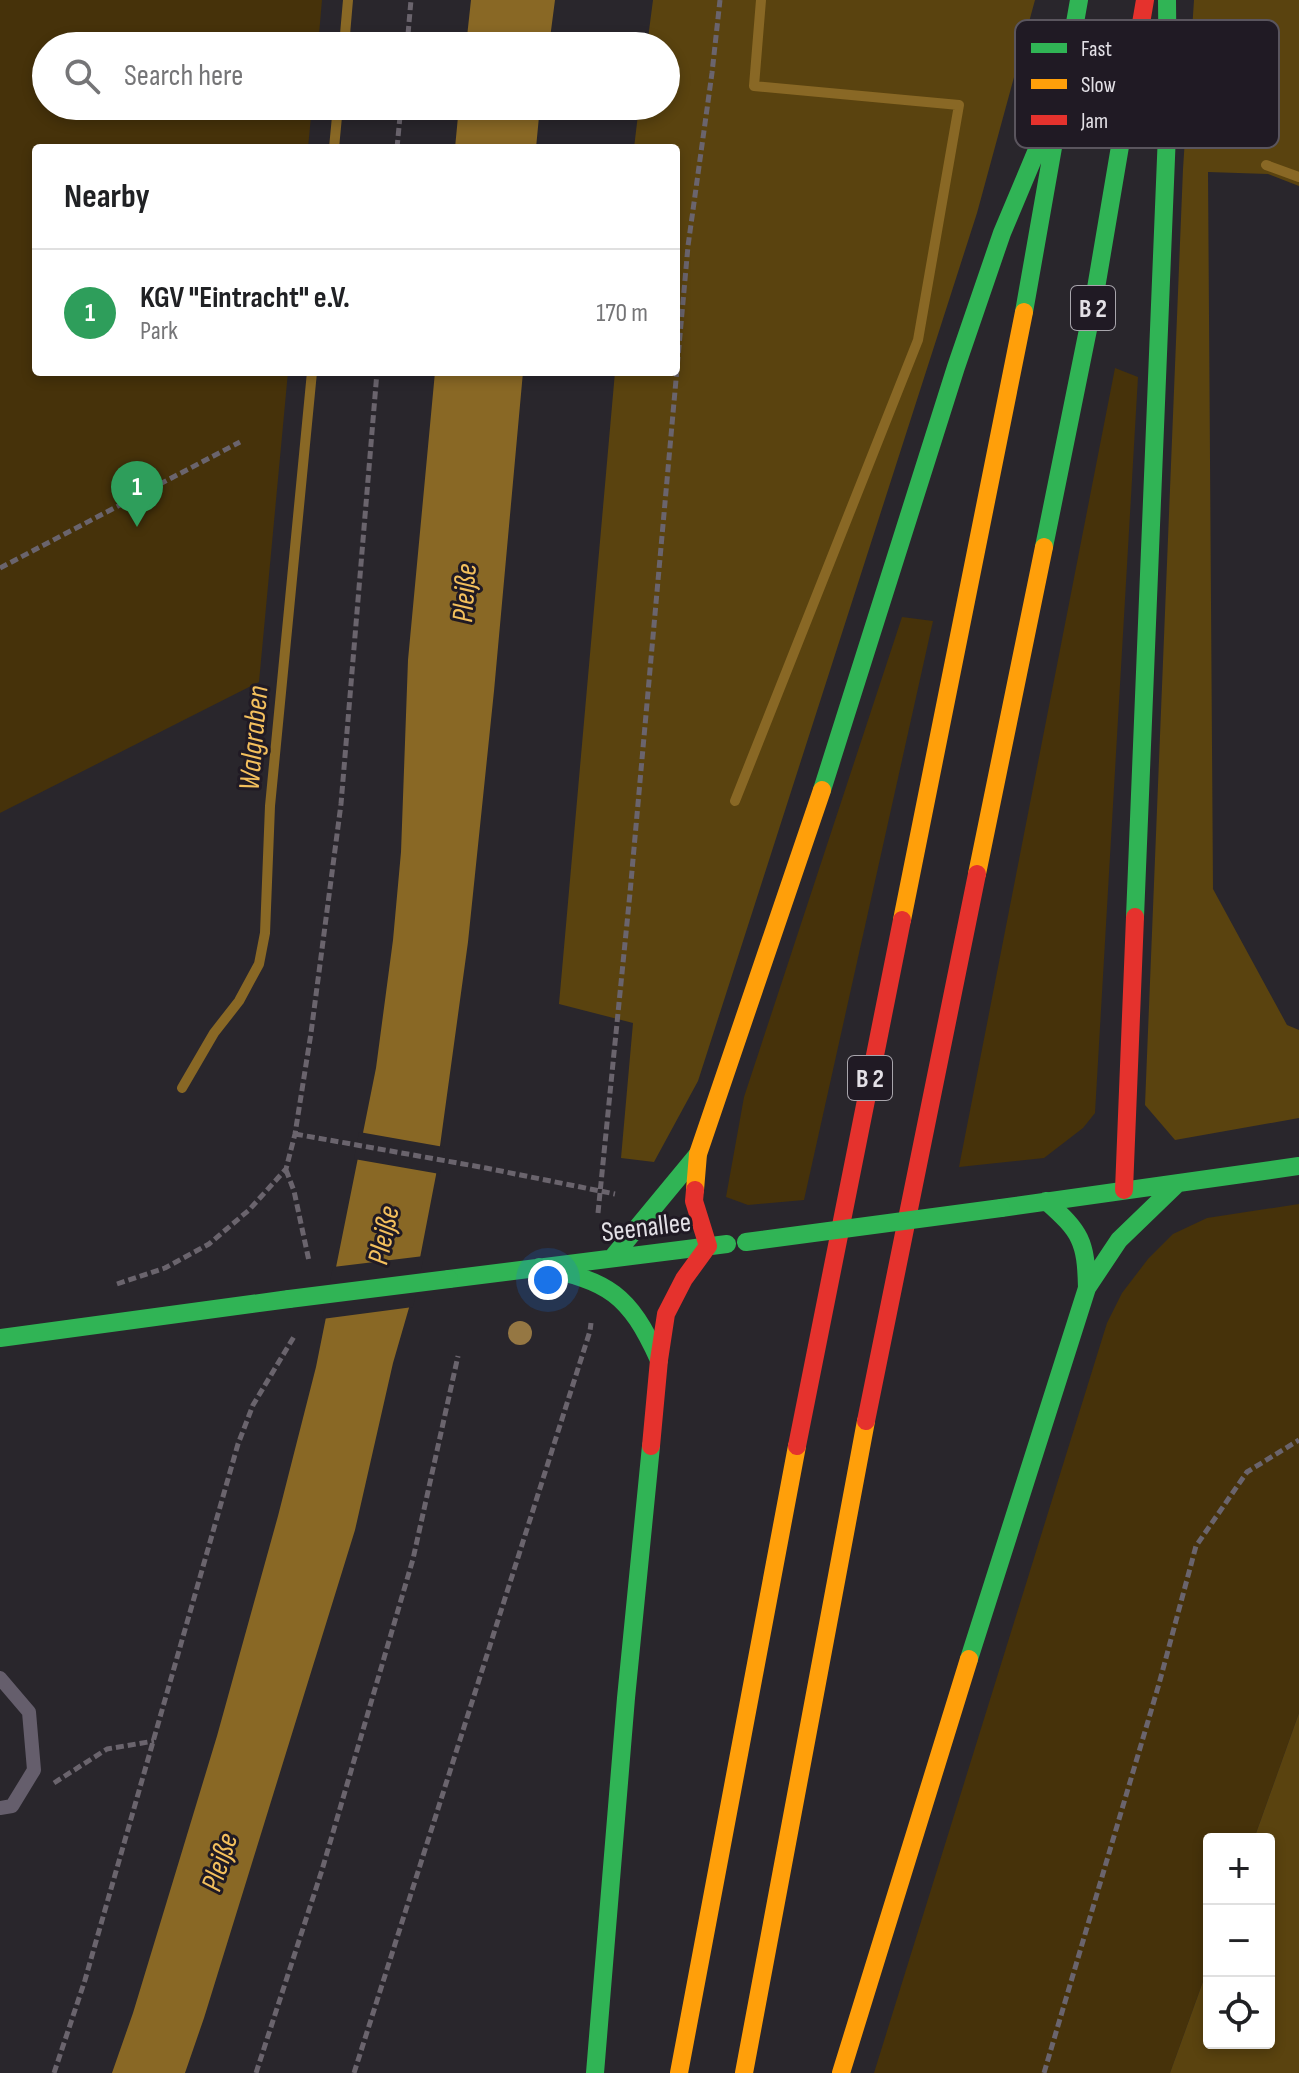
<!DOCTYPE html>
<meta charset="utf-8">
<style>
:root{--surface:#fff;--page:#f2f2f2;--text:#202124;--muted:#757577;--line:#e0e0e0;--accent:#5a5a5e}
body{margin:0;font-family:"Sofia Sans Condensed",sans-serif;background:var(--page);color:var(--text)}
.controls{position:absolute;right:24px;bottom:24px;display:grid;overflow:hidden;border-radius:8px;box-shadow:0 4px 12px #0003}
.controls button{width:72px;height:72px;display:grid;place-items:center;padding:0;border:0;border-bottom:2px solid var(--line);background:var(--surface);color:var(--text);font:40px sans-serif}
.you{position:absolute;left:548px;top:1280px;width:28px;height:28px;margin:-20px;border:6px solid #fff;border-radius:50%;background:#1a73e8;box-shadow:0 0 0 12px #1a73e833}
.badge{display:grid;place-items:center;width:52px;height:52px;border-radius:50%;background:var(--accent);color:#fff;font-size:26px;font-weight:700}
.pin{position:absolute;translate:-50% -66px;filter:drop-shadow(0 2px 4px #0008)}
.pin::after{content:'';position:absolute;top:42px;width:28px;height:24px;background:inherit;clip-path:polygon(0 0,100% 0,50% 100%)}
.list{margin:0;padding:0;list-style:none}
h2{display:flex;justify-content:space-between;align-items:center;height:104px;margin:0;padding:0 32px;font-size:34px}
h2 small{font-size:26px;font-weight:400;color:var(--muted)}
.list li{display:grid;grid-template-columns:52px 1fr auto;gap:24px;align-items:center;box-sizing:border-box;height:128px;padding:0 32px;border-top:2px solid var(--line)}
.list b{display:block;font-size:30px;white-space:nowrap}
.list p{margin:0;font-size:26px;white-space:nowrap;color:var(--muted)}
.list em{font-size:26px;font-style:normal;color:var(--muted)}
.icon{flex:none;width:44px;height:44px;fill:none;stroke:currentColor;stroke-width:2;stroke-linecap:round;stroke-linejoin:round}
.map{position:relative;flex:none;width:1299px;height:2073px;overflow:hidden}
.search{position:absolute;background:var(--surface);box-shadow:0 4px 12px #0003;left:32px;top:32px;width:648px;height:88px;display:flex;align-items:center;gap:20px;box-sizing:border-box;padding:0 28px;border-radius:44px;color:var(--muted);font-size:30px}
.panel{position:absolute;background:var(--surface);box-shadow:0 4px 12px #0003;left:32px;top:144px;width:648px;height:232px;border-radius:8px}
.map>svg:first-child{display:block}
.green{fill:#46320a}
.forest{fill:#5a430f}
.water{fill:#896825}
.pier{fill:#29262c}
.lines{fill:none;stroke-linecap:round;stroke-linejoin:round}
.stream{stroke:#896825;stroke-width:10}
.path{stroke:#6a646d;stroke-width:5;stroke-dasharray:8 4;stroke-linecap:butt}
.lane{stroke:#655e6c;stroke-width:14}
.fast{stroke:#30b455;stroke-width:18}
.slow{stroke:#ff9f0a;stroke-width:18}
.jam{stroke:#e5322d;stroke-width:18}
.fast-bridge{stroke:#30b455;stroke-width:18}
.tree{fill:#957743}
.labels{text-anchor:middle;stroke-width:6;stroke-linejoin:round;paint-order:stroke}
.shield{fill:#201a24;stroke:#a8a5ac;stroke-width:2}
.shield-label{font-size:26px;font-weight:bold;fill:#e3e0e6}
.street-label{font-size:28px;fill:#e3e0e6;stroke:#201a24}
.water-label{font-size:30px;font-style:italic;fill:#f4c05d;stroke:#201a24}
.key{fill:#201a24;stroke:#5a555e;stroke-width:2}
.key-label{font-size:22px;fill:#e3e0e6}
</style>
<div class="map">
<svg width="1299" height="2073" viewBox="0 0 1299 2073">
<rect width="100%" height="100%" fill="#29262c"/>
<path class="green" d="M 0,0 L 322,0 L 318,46 L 46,46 L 46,106 L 312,106 L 308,148 L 36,148 L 36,372 L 288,372 L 259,682 L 0,813 Z
M 1115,368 L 1138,377 L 1095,1113 L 1083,1128 L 1044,1158 L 959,1167 Z
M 902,617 L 933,621 L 804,1200 L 748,1205 L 726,1197 L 744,1097 Z
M 1299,1204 L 1299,1713 L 1254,1839 L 1209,1839 L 1209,1965 L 1170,2073 L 874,2073 L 1107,1323 L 1122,1293 L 1148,1259 L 1173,1234 L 1207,1218 Z"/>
<path class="forest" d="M 653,0 L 1035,0 L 977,213 L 698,1081 L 654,1162 L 621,1158 L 633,1023 L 559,1004 L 615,372 L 676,372 L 676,148 L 634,148 L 639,106 L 666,106 L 666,46 L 647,46 Z
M 1194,0 L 1299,0 L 1299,186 L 1268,174 L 1208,172 L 1213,889 L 1287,1025 L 1299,1030 L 1299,1118 L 1175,1140 L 1145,1105 L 1183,169 Z
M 1299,1713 L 1299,2073 L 1170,2073 L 1209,1965 L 1209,2043 L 1269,2043 L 1269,1839 L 1254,1839 Z"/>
<path class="water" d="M 471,0 L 555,0 L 549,46 L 466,46 Z
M 459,106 L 540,106 L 536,148 L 455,148 Z
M 435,372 L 523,372 L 494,691 L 468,942 L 436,1175 L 413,1294 L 393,1363 L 355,1530 L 204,2018 L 185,2073 L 112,2073 L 133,2013 L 217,1736 L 278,1516 L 316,1367 L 376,1068 L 393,940 L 401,852 L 408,660 Z"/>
<path class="pier" d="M 359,1132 L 444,1147 L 440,1174 L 354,1159 Z
M 424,1256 L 413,1307 L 322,1319 L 333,1267 Z"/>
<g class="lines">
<path class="stream" d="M 344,46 L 348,0
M 334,148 L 338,106
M 1266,165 L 1299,177
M 735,801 L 918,340 L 959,105 L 754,86 L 761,0
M 182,1088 L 214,1033 L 239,1001 L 259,964 L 265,933 L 270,806 L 312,372"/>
<path class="path" d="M 407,46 L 411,0
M 397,148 L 401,106
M 0,568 L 240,442
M 295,1134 L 486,1168 L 615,1194
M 286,1170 L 294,1191 L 309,1261
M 598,1213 L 630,893 L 688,246 L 712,73 L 720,0
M 117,1284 L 165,1268 L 209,1244 L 249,1210 L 286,1169 L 295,1134 L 311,1033 L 341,804 L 377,372
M 54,1783 L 107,1749 L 154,1741
M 54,2073 L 85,1980 L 238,1444 L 253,1405 L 295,1335
M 256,2073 L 322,1870 L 413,1559 L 458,1356
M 354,2073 L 590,1331 L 591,1323
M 1044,2073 L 1159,1684 L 1196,1546 L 1247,1472 L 1299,1440"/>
<path class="lane" d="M 0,1678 L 29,1712 L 34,1770 L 12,1806 L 0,1808"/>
<path class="fast" d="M 1024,312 L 1079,0
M 1044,547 L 1094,300 L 1127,105
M 822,790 L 956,367 L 1002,233 L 1036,152
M 1135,917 L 1168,109 L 1167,0
M 1046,1201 C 1081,1232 1086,1241 1087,1288
M 1001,1208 L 1299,1166
M 612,1258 L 698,1154
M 539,1267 C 609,1281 629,1294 659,1360
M 449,1279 L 727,1244
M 0,1338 L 289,1299
M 969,1659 L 1087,1288 L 1119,1240 L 1178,1183
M 595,2073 L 626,1698 L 651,1446"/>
<path class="slow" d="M 977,874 L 1044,547
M 902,920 L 1024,312
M 695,1190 L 698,1154 L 822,790
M 679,2073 L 797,1446
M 744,2073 L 866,1421
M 841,2073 L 969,1659"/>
<path class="jam" d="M 1127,105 L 1145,0
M 1124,1190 L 1135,917
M 866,1421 L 977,874
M 651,1446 L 659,1360 L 666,1314 L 684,1279 L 708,1246 L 694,1201 L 695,1190
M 797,1446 L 902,920"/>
<path class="fast-bridge" d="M 746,1242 L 1001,1208
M 289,1299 L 449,1279"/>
</g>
<circle class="tree" cx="520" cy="1333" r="12"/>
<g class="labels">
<g class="shield">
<rect x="1071" y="286" width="44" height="44" rx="6"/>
<rect x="848" y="1056" width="44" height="44" rx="6"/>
</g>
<g class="shield-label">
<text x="1093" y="317">B 2</text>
<text x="870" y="1087">B 2</text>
</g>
<g class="street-label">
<text transform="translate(646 1226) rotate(-7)" y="10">Seenallee</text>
</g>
<g class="water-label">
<text transform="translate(464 593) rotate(-86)" y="10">Pleiße</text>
<text transform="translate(253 738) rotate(-85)" y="10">Walgraben</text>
<text transform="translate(383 1235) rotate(-78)" y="10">Pleiße</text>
<text transform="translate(219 1862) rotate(-72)" y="10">Pleiße</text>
</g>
</g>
<rect x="1015" y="20" width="264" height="128" rx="12" class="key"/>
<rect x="1031" y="43" width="36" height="10" fill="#30b455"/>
<rect x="1031" y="79" width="36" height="10" fill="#ff9f0a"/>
<rect x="1031" y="115" width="36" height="10" fill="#e5322d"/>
<g class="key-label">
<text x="1081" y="56">Fast</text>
<text x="1081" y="92">Slow</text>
<text x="1081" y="128">Jam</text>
</g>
</svg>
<div class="controls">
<button>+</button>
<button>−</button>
<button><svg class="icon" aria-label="locate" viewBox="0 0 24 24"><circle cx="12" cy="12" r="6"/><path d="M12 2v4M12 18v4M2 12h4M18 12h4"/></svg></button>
</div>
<div class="you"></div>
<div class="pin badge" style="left:137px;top:527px;background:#2e9e5b">1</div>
<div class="search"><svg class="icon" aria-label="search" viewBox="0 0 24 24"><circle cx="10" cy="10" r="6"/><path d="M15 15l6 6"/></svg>Search here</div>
<section class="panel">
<h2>Nearby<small></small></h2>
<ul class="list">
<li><span class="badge" style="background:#2e9e5b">1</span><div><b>KGV &quot;Eintracht&quot; e.V.</b><p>Park</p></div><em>170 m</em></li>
</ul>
</section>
</div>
